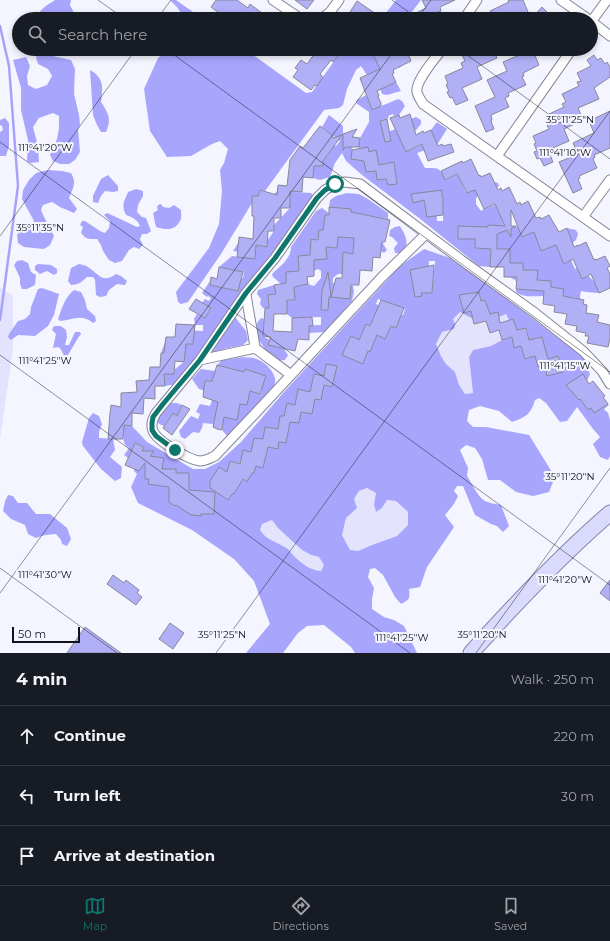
<!DOCTYPE html>
<meta charset="utf-8">
<style>
:root{--surface:#171b24;--page:#242831;--text:#f1f3f6;--muted:#9ea1a6;--line:#363941;--accent:#0f766e}
body{margin:0;font-family:Montserrat,sans-serif;background:var(--page);color:var(--text)}
.scale{position:absolute;left:12px;bottom:10px;width:68px;box-sizing:border-box;padding-left:4px;border:2px solid #12121a;border-top:0;font-size:11px;line-height:14px;white-space:nowrap;color:#12121a;-webkit-text-stroke:3px #f5f5ff;paint-order:stroke}
.stop{position:absolute;width:12px;height:12px;margin:-9px;border:3px solid #0f766e;border-radius:50%;background:#fff}
.stop.end{background:#0f766e;border-color:#fff;box-shadow:0 1px 4px #0008}
.list{margin:0;padding:0;list-style:none}
h2{display:flex;justify-content:space-between;align-items:center;height:52px;margin:0;padding:0 16px;font-size:17px}
h2 small{font-size:13px;font-weight:400;color:var(--muted)}
.list li{display:grid;grid-template-columns:26px 1fr auto;gap:12px;align-items:center;box-sizing:border-box;height:60px;padding:0 16px;border-top:1px solid var(--line)}
.list b{display:block;font-size:15px;white-space:nowrap}
.list em{font-size:13px;font-style:normal;color:var(--muted)}
.icon{flex:none;width:22px;height:22px;fill:none;stroke:currentColor;stroke-width:2;stroke-linecap:round;stroke-linejoin:round}
.map{position:relative;flex:none;width:610px;height:653px;overflow:hidden}
.search{position:absolute;background:var(--surface);box-shadow:0 2px 6px #0003;left:12px;right:12px;top:12px;height:44px;display:flex;align-items:center;gap:10px;box-sizing:border-box;padding:0 14px;border-radius:22px;color:var(--muted);font-size:15px}
.sheet{height:232px;background:var(--surface)}
nav{display:flex;justify-content:space-around;align-items:center;box-sizing:border-box;height:56px;border-top:1px solid var(--line);background:var(--surface);font-size:11px;color:var(--muted)}
nav a{display:grid;justify-items:center;gap:2px}
nav .on{color:var(--accent)}
.map>svg:first-child{display:block}
.green{fill:#e3e3fe}
.forest{fill:#a8a5fd;fill-rule:evenodd}
.lines{fill:none;stroke-linecap:round;stroke-linejoin:round}
.stream{stroke:#a6a3fb;stroke-width:2.5}
.building{fill:#b1b0f7;stroke:#87879b}
.minor-casing{stroke:#85869a;stroke-width:11}
.primary-casing{stroke:#8484ac;stroke-width:17}
.minor{stroke:#fff;stroke-width:9}
.primary{stroke:#dadafd;stroke-width:15}
.route{stroke:#0f766e;stroke-width:5}
.ticks{fill:none;stroke:#12121a;stroke-width:1;stroke-opacity:0.45}
.ticks-label{font-size:10px;text-anchor:middle;fill:#12121a;stroke:#f5f5ff;stroke-width:4;stroke-linejoin:round;paint-order:stroke}
</style>
<div class="map">
<svg width="610" height="653" viewBox="0 0 610 653">
<rect width="100%" height="100%" fill="#f5f5ff"/>
<path class="green" d="M 0,287 L 13,296 L 13,350 L 0,439 Z
M 460,312 L 473,319 L 475,324 L 499,317 L 506,314 L 509,320 L 488,327 L 490,333 L 512,327 L 500,334 L 502,340 L 491,346 L 473,350 L 469,356 L 473,393 L 465,394 L 459,385 L 455,372 L 446,364 L 441,356 L 436,344 L 442,332 L 453,329 L 453,319 Z
M 367,488 L 376,493 L 374,504 L 382,508 L 387,500 L 396,501 L 408,512 L 408,525 L 397,536 L 372,545 L 358,551 L 350,550 L 342,535 L 346,518 L 356,508 L 354,499 L 359,491 Z
M 272,520 L 278,528 L 302,550 L 311,555 L 319,557 L 325,565 L 321,571 C 310,570 302,564 294,556 C 292,554 290,551 288,549 C 278,542 267,541 260,530 L 262,524 Z"/>
<path class="forest" d="M 55,0 L 71,0 L 70,5 L 77,19 L 68,19 L 65,13 L 59,12 L 51,17 L 50,19 L 36,19 C 39,10 47,5 55,0 Z
M 170,0 L 176,0 L 203,19 L 185,19 L 177,7 Z
M 396,0 L 421,0 L 408,17 L 409,19 L 373,19 L 377,14 L 382,18 Z
M 168,49 L 245,49 L 306,93 L 312,92 L 340,53 L 345,49 L 395,49 L 403,65 L 399,68 L 394,65 L 385,51 L 374,56 L 388,86 L 396,82 L 401,91 L 387,95 L 382,94 L 377,80 L 367,75 L 361,66 L 356,70 L 347,89 L 343,105 L 339,108 L 324,110 L 265,191 L 260,190 L 259,196 L 252,196 L 252,203 L 221,254 L 188,302 L 181,304 L 178,302 L 176,292 L 209,248 L 219,224 L 222,191 L 220,170 L 224,163 L 228,149 L 220,141 L 212,144 L 191,156 L 167,157 L 150,131 L 144,89 L 158,58 Z
M 45,51 L 53,56 L 71,60 L 75,69 L 74,94 L 79,115 L 80,125 L 78,129 L 80,152 L 75,160 L 69,164 L 60,164 L 53,161 L 50,155 L 57,139 L 59,128 L 59,116 L 53,113 L 39,118 L 33,127 L 38,146 L 39,162 L 30,163 L 27,161 L 28,140 L 21,110 L 21,88 L 13,60 L 26,57 L 30,66 L 27,76 L 28,85 L 36,89 L 47,85 L 52,76 L 48,69 L 38,64 L 36,57 L 38,52 Z
M 90,70 C 104,78 103,87 101,102 C 108,113 112,118 106,132 L 101,132 L 97,125 L 93,115 Z
M 366,95 L 372,110 L 398,99 L 402,101 L 405,106 L 399,115 L 394,116 L 393,114 L 388,116 L 389,118 L 380,121 L 383,133 L 413,124 L 411,119 L 416,117 L 421,120 L 421,124 C 414,133 411,136 401,141 L 406,152 L 434,139 L 431,130 L 437,122 L 447,129 L 437,145 L 434,147 L 417,153 L 425,168 C 439,168 439,167 446,180 L 474,166 L 462,184 L 466,193 L 494,182 L 498,183 L 499,186 L 493,189 L 481,193 L 476,198 L 476,204 L 481,211 L 484,209 L 496,205 L 503,222 L 504,226 L 511,228 L 518,226 L 523,237 L 540,229 L 543,237 L 537,241 L 541,251 L 571,238 L 567,228 L 576,230 L 578,234 L 576,240 L 560,254 L 564,264 L 571,260 L 575,269 L 577,268 L 582,278 L 589,276 L 595,283 L 599,293 L 586,292 L 581,291 L 580,297 L 581,304 L 572,318 L 576,298 L 570,297 L 569,305 L 562,302 L 564,289 L 558,288 L 550,295 L 551,281 L 545,281 L 544,296 C 534,296 524,298 516,292 L 516,289 L 522,289 L 523,264 L 517,263 L 516,281 L 510,277 L 510,249 L 505,249 L 504,253 L 497,253 L 491,239 L 490,267 L 479,266 L 419,218 L 362,175 L 346,161 L 342,153 L 335,163 L 330,177 L 320,180 L 313,178 L 314,173 L 310,173 L 312,166 L 323,166 L 323,159 L 310,144 L 327,156 L 330,151 L 325,138 L 336,146 L 340,141 L 322,127 L 329,115 L 343,126 L 343,147 L 349,147 L 349,132 L 354,137 L 351,159 L 357,160 L 360,138 L 369,122 L 369,112 L 356,103 L 357,100 ZM 394,163 L 397,183 L 388,185 L 384,164 ZM 436,197 L 443,197 L 443,221 L 437,221 ZM 476,227 L 484,227 L 483,249 L 475,248 Z
M 5,118 L 9,123 L 9,146 L 6,156 L 0,156 L 0,132 L 3,130 L 2,126 L 0,125 L 0,120 Z
M 48,170 L 62,171 L 71,173 C 77,183 73,188 69,198 L 77,209 L 74,213 L 60,207 L 52,202 L 43,205 L 41,210 L 44,217 L 54,236 L 50,245 L 44,249 L 24,247 L 18,243 L 17,235 L 21,230 L 30,229 L 34,221 L 22,199 L 23,190 L 29,180 L 36,173 Z
M 108,175 L 118,186 L 118,191 L 113,192 L 105,191 L 101,196 L 98,203 L 93,202 L 93,196 L 101,179 Z
M 136,189 L 143,191 L 143,196 L 138,205 L 137,212 L 142,217 L 146,218 L 151,231 L 147,234 L 142,234 L 140,239 L 143,245 L 139,249 L 134,247 L 129,250 L 122,261 L 115,263 L 109,260 L 103,251 L 101,245 L 97,239 C 88,239 87,240 81,233 L 83,227 L 80,225 L 82,221 L 85,221 L 100,231 L 105,233 L 109,228 L 110,221 L 104,215 L 107,213 L 118,218 L 137,227 L 140,226 C 138,220 132,217 126,215 C 121,205 124,202 128,192 Z
M 277,191 L 311,193 L 315,198 L 245,289 L 194,362 L 176,384 L 165,386 L 156,373 L 174,374 L 175,369 L 184,362 L 185,356 L 161,353 L 165,342 L 193,344 L 194,339 L 181,338 L 181,330 L 203,331 L 203,325 L 195,325 L 194,319 L 197,314 L 205,318 L 211,309 L 202,303 L 205,299 L 209,301 L 211,298 L 208,296 L 207,297 L 202,293 L 210,281 L 210,285 L 238,291 L 226,275 L 243,278 L 244,272 L 219,267 L 232,256 L 255,259 L 255,254 L 233,251 L 238,243 L 267,247 L 267,241 L 274,231 L 274,225 L 290,208 L 290,197 L 273,196 Z
M 347,193 L 359,194 L 368,199 L 388,213 L 388,219 L 363,215 L 382,242 L 387,250 L 384,253 L 381,251 L 353,248 L 353,255 L 347,274 L 338,274 L 333,278 L 333,283 L 353,286 L 354,292 L 352,301 L 325,332 L 309,333 L 301,326 L 321,325 L 321,317 L 292,318 L 287,314 L 287,308 L 263,308 L 260,304 L 261,299 L 257,294 L 258,290 L 274,285 L 275,289 L 308,284 L 314,286 L 321,278 L 321,271 L 318,269 L 314,271 L 286,272 L 286,277 L 289,283 L 281,284 L 273,277 L 272,274 C 280,266 291,259 291,247 L 316,211 L 322,208 L 329,213 L 351,215 L 351,209 L 329,207 L 330,200 L 336,196 ZM 311,239 L 337,241 L 337,248 L 311,246 ZM 294,293 L 294,300 L 268,301 L 268,295 Z
M 161,204 L 163,207 L 169,208 L 174,205 L 181,210 C 181,214 182,218 180,221 C 175,231 165,230 156,227 L 153,213 L 158,210 L 157,208 L 158,205 Z
M 400,226 C 406,236 411,246 400,253 L 395,253 L 394,248 L 398,243 L 392,237 L 389,236 L 390,230 L 395,227 Z
M 424,249 L 450,258 L 510,301 L 583,357 L 590,374 L 584,388 L 575,395 L 579,400 L 591,390 L 609,405 L 604,409 L 608,413 L 610,420 L 610,456 L 608,460 L 600,457 L 593,444 L 600,437 L 593,429 L 577,407 L 567,421 L 560,422 L 546,403 L 539,398 L 535,400 C 531,414 526,417 512,422 L 499,411 L 480,406 L 469,410 L 467,421 L 473,427 L 486,427 L 529,435 L 555,477 L 549,492 L 533,496 L 516,492 L 500,480 L 488,480 L 482,459 L 475,448 L 466,445 L 460,450 L 468,468 L 467,476 C 472,483 478,498 485,501 C 489,503 496,504 501,505 L 509,526 L 503,532 L 497,526 L 491,524 L 475,515 L 463,486 L 457,486 L 454,491 L 458,496 L 454,504 L 445,515 L 454,527 L 427,567 L 420,587 L 409,589 C 410,598 410,600 401,604 L 395,597 L 383,575 L 375,568 L 370,569 L 368,577 L 374,588 L 372,599 L 372,609 L 384,617 L 394,620 L 404,626 L 417,653 L 355,653 L 351,647 L 324,625 L 307,626 L 298,633 L 283,653 L 246,653 L 270,624 L 254,581 L 234,559 L 192,530 L 138,503 L 131,487 L 137,474 L 134,471 L 134,469 L 144,447 L 135,443 L 128,458 L 124,455 L 129,448 C 123,444 123,440 124,433 L 119,433 L 121,425 L 132,426 L 147,442 L 193,469 L 205,469 L 219,462 L 241,442 L 284,392 L 400,266 ZM 429,261 L 435,261 L 432,293 L 427,293 ZM 378,299 L 405,309 L 403,315 L 376,304 ZM 376,312 L 398,321 L 396,328 L 374,318 ZM 460,312 L 473,319 L 499,317 L 506,314 L 509,320 L 513,319 L 515,326 L 513,331 L 526,328 L 528,333 L 502,340 L 491,346 L 473,350 L 469,357 L 473,393 L 465,394 L 459,385 L 455,372 L 446,364 L 441,356 L 436,344 L 442,332 L 454,329 L 455,324 L 453,319 ZM 314,374 L 334,379 L 332,387 L 312,382 ZM 146,451 L 151,451 L 150,479 L 145,478 ZM 230,461 L 255,467 L 254,473 L 229,467 ZM 367,488 L 376,493 L 374,504 L 376,512 L 382,508 L 387,500 L 396,501 L 408,512 L 408,525 L 397,536 L 372,545 L 358,551 L 350,550 L 342,535 L 346,518 L 357,508 L 354,499 L 359,491 ZM 272,520 L 278,528 L 302,550 L 311,555 L 319,557 L 324,565 L 321,571 C 310,570 302,564 294,556 C 292,554 290,551 288,549 C 278,542 267,541 260,530 L 262,524 Z
M 22,260 L 28,263 L 31,272 L 36,275 L 35,285 L 27,289 L 22,289 L 20,284 L 20,278 L 14,265 L 17,261 Z
M 38,264 L 51,265 L 57,269 L 57,273 L 54,275 L 47,271 L 40,274 L 35,270 L 35,266 Z
M 79,264 C 82,265 85,265 88,267 C 99,274 102,284 116,274 L 121,276 L 127,281 L 125,285 L 117,284 L 109,290 L 106,296 L 100,297 L 96,295 L 95,280 L 93,277 L 87,277 C 82,282 78,285 71,285 L 68,281 L 71,268 Z
M 42,288 L 59,294 L 54,315 L 48,326 L 35,336 L 18,335 L 11,340 L 8,337 L 9,334 L 18,321 L 25,319 L 30,314 L 31,307 L 38,289 Z
M 74,290 L 81,292 L 85,300 L 87,309 L 95,316 L 96,321 L 93,323 C 82,313 72,320 60,321 L 58,319 C 62,308 65,297 74,290 Z
M 235,317 L 246,331 L 248,340 L 243,345 L 224,349 L 217,353 L 212,352 L 211,350 L 232,318 Z
M 261,318 L 264,319 L 263,336 L 270,340 L 269,345 L 284,349 L 288,355 L 285,360 C 284,360 281,361 279,360 C 269,356 255,339 256,329 C 256,324 258,321 261,318 Z
M 54,326 L 61,326 L 66,330 L 67,337 L 65,345 L 69,345 L 75,332 L 80,332 L 81,334 L 78,338 L 68,355 L 65,357 C 62,353 62,349 58,347 L 53,348 L 56,334 L 52,330 Z
M 243,357 C 246,358 250,357 253,358 C 262,359 274,370 275,379 C 276,384 273,388 272,392 L 228,437 L 222,430 L 223,425 L 203,423 L 202,428 L 199,433 L 193,432 L 185,439 L 181,437 L 179,431 L 191,416 L 198,419 L 200,414 L 196,412 L 200,404 L 210,406 L 214,394 L 199,389 L 192,379 L 201,369 L 215,371 L 214,374 L 233,369 L 217,365 L 222,360 ZM 236,381 L 262,389 L 261,394 L 234,387 Z
M 170,403 L 177,403 L 182,405 L 179,411 L 185,413 L 180,418 L 173,413 L 164,426 L 159,424 L 157,420 L 159,417 Z
M 93,413 L 99,416 L 102,424 L 99,432 L 99,438 L 113,439 L 115,450 L 110,457 L 122,467 L 121,478 L 115,481 L 101,469 L 83,446 L 82,442 L 89,418 Z
M 8,495 L 13,496 L 18,503 L 27,503 L 36,514 L 50,514 L 67,528 L 71,539 L 67,546 L 62,544 L 61,540 L 56,534 L 45,535 L 36,538 L 28,534 L 25,525 L 11,519 L 3,511 L 5,501 Z"/>
<g class="lines">
<path class="stream" d="M 0,26 L 9,66 L 18,186 L 0,320"/>
</g>
<path class="building" d="M 216,0 L 237,0 L 248,8 L 250,4 L 270,19 L 227,19 L 211,7 Z
M 295,0 L 314,0 L 307,9 Z
M 422,0 L 455,0 L 440,7 L 441,11 L 438,12 L 441,19 L 404,19 L 426,8 Z
M 508,0 L 523,0 L 528,12 L 512,19 L 493,19 L 490,11 L 509,2 Z
M 357,1 L 376,14 L 373,19 L 351,19 L 354,15 L 350,12 Z
M 542,7 L 554,19 L 531,19 Z
M 318,49 L 343,49 L 333,62 L 331,60 L 320,74 L 323,77 L 317,86 L 315,85 L 311,90 L 293,77 L 298,70 L 295,68 L 301,60 L 307,64 Z
M 388,49 L 406,49 L 411,61 L 393,70 L 394,73 L 392,74 L 396,82 L 377,91 L 379,96 L 378,97 L 381,103 L 381,106 L 372,110 L 360,78 L 380,69 L 374,56 Z
M 469,49 L 493,49 L 497,58 L 477,67 L 482,79 L 462,88 L 468,100 L 456,105 L 452,97 L 450,98 L 447,92 L 449,91 L 446,85 L 448,84 L 445,76 L 463,68 L 461,63 L 465,61 L 461,53 Z
M 522,49 L 536,49 L 539,55 L 535,56 L 539,65 L 523,73 L 524,76 L 522,77 L 526,85 L 508,93 L 509,96 L 505,98 L 509,107 L 491,115 L 492,120 L 491,121 L 494,129 L 486,132 L 475,106 L 495,97 L 487,80 L 507,71 L 503,62 L 524,53 Z
M 594,55 L 597,60 L 601,58 L 605,64 L 607,62 L 610,67 L 610,77 L 594,88 L 599,99 L 578,108 L 583,120 L 564,129 L 569,141 L 548,150 L 553,162 L 544,166 L 540,158 L 537,159 L 534,152 L 537,151 L 534,144 L 536,143 L 533,136 L 549,129 L 547,125 L 551,123 L 547,115 L 564,107 L 562,104 L 566,102 L 562,94 L 579,86 L 577,82 L 581,81 L 577,73 L 591,66 L 587,60 Z
M 610,111 L 610,148 L 594,155 L 595,157 L 593,159 L 597,168 L 579,176 L 580,178 L 578,179 L 582,189 L 573,193 L 559,162 L 578,154 L 573,143 L 594,133 L 589,121 Z
M 410,114 L 416,135 L 423,131 L 424,133 L 431,130 L 438,146 L 442,144 L 443,146 L 451,144 L 454,152 L 428,161 L 422,144 L 406,152 L 390,118 L 399,115 L 400,118 Z
M 387,119 L 391,141 L 385,142 L 380,121 Z
M 320,126 L 332,135 L 333,138 L 342,135 L 323,161 L 323,166 L 314,166 L 313,178 L 303,177 L 302,192 L 290,191 L 290,208 L 281,208 L 281,218 L 274,218 L 274,231 L 268,231 L 267,247 L 256,245 L 255,259 L 237,257 L 239,237 L 253,239 L 254,216 L 252,216 L 252,196 L 258,196 L 260,190 L 277,195 L 278,185 L 287,186 L 290,160 L 300,146 L 303,148 Z
M 357,129 L 352,137 L 360,138 L 359,147 L 345,147 L 343,150 L 343,134 Z
M 368,147 L 369,152 L 376,150 L 379,165 L 394,162 L 397,184 L 388,185 L 386,179 L 377,180 L 376,171 L 366,172 L 364,161 L 351,159 L 352,150 Z
M 471,159 L 479,176 L 480,175 L 481,177 L 490,173 L 498,190 L 501,188 L 502,191 L 509,187 L 517,204 L 520,202 L 521,205 L 528,201 L 536,218 L 540,217 L 541,219 L 549,215 L 559,232 L 567,228 L 574,247 L 578,245 L 578,246 L 586,242 L 594,260 L 596,259 L 596,260 L 605,256 L 610,266 L 607,268 L 610,274 L 610,288 L 599,293 L 591,274 L 582,279 L 573,259 L 564,264 L 556,245 L 541,251 L 534,232 L 522,237 L 511,210 L 511,226 L 516,226 L 511,229 L 511,237 L 507,230 L 497,234 L 497,249 L 510,249 L 510,263 L 523,263 L 523,270 L 538,270 L 537,280 L 551,281 L 551,287 L 564,289 L 563,296 L 584,300 L 583,304 L 587,305 L 586,313 L 599,315 L 597,322 L 610,325 L 610,338 L 608,347 L 587,343 L 589,336 L 585,336 L 586,333 L 576,331 L 577,326 L 565,324 L 567,314 L 554,312 L 555,306 L 543,304 L 544,291 L 516,289 L 517,277 L 504,277 L 504,267 L 490,267 L 491,249 L 475,248 L 475,239 L 458,239 L 458,226 L 488,227 L 488,225 L 505,226 L 495,204 L 484,209 L 475,190 L 467,193 L 457,174 L 445,180 L 441,171 L 462,161 L 463,163 Z
M 442,190 L 442,197 L 443,197 L 443,215 L 427,217 L 424,200 L 413,203 L 411,194 Z
M 329,207 L 351,209 L 351,212 L 390,220 L 385,242 L 382,242 L 380,258 L 373,257 L 372,271 L 360,270 L 359,285 L 351,285 L 350,299 L 331,297 L 336,278 L 342,278 L 343,252 L 353,254 L 354,238 L 338,237 L 337,248 L 326,247 L 327,259 L 314,260 L 314,276 L 307,277 L 308,284 L 294,287 L 295,300 L 287,300 L 287,314 L 274,314 L 273,331 L 292,332 L 292,318 L 312,317 L 313,326 L 309,326 L 309,340 L 298,339 L 295,351 L 268,345 L 271,337 L 263,336 L 265,308 L 269,308 L 268,295 L 276,294 L 274,285 L 286,283 L 286,272 L 299,271 L 298,256 L 310,255 L 311,239 L 318,240 L 319,230 L 323,230 L 325,215 L 329,215 Z
M 434,265 L 432,293 L 421,293 L 422,296 L 415,297 L 410,270 Z
M 219,267 L 243,272 L 238,291 L 210,285 L 211,277 L 217,279 Z
M 328,272 L 331,297 L 329,297 L 328,310 L 321,310 L 322,291 Z
M 479,292 L 481,301 L 485,300 L 490,314 L 498,312 L 500,323 L 513,319 L 517,330 L 526,328 L 529,340 L 542,337 L 548,359 L 558,356 L 563,372 L 547,376 L 545,366 L 538,367 L 535,356 L 525,359 L 521,346 L 514,348 L 512,337 L 502,340 L 499,330 L 490,333 L 486,321 L 474,324 L 471,311 L 464,313 L 459,295 Z
M 196,299 L 211,308 L 205,318 L 189,309 Z
M 381,300 L 404,308 L 396,328 L 391,326 L 385,339 L 377,335 L 370,352 L 368,351 L 363,364 L 342,355 L 351,336 L 359,340 L 366,324 L 370,326 Z
M 176,324 L 195,325 L 193,344 L 186,344 L 184,362 L 175,361 L 174,374 L 164,374 L 165,386 L 155,386 L 155,399 L 144,398 L 143,414 L 132,413 L 132,426 L 124,425 L 123,439 L 108,439 L 110,413 L 111,405 L 121,407 L 121,393 L 137,392 L 136,381 L 149,380 L 150,367 L 160,367 L 161,353 L 164,353 L 166,337 L 175,337 Z
M 326,364 L 337,366 L 332,387 L 324,385 L 321,400 L 315,399 L 312,414 L 301,412 L 299,423 L 290,422 L 286,443 L 279,442 L 278,449 L 268,447 L 263,468 L 256,466 L 254,473 L 252,473 L 247,482 L 243,479 L 234,494 L 233,493 L 228,500 L 210,488 L 210,481 L 219,467 L 227,472 L 230,461 L 240,464 L 243,450 L 251,452 L 254,438 L 263,439 L 265,427 L 278,429 L 280,416 L 284,416 L 287,403 L 295,405 L 298,389 L 310,392 L 314,374 L 324,376 Z
M 217,365 L 244,372 L 245,369 L 266,376 L 260,394 L 250,391 L 247,405 L 240,404 L 237,420 L 224,417 L 222,430 L 217,429 L 213,427 L 218,402 L 203,397 L 204,387 L 205,381 L 212,381 Z
M 583,374 L 589,384 L 593,381 L 605,396 L 603,397 L 608,404 L 594,413 L 591,408 L 588,410 L 580,399 L 579,400 L 566,385 Z
M 182,405 L 190,409 L 172,435 L 163,428 L 173,413 L 177,416 Z
M 135,443 L 144,447 L 142,451 L 154,451 L 150,456 L 164,458 L 162,469 L 176,469 L 176,473 L 189,473 L 189,490 L 215,492 L 214,514 L 201,514 L 201,516 L 191,515 L 176,505 L 175,506 L 169,502 L 169,487 L 148,484 L 149,479 L 145,479 L 145,463 L 139,471 L 125,465 Z
M 113,575 L 124,583 L 126,580 L 139,590 L 137,593 L 142,597 L 136,605 L 107,584 Z
M 610,580 L 610,601 L 600,593 Z
M 170,623 L 184,633 L 173,649 L 159,639 Z
M 85,627 L 121,653 L 67,653 Z"/>
<g class="lines">
<g class="minor-casing">
<path id="minor" d="M 273,0 L 301,19
M 561,0 L 588,19
M 321,19 L 330,12 L 339,0
M 464,19 L 477,0
M 591,21 L 610,36
M 591,22 L 607,0
M 442,49 C 435,59 415,81 417,92 C 418,97 421,100 423,104 L 610,236
M 497,156 L 572,49
M 583,217 L 610,180
M 426,234 L 382,277 L 264,404 L 215,456 C 210,458 206,461 200,461 C 189,460 157,441 153,431 C 150,424 153,418 156,413 L 200,360 L 246,293 L 275,258 L 317,198 L 325,190 L 335,184 L 345,182 L 360,184 L 464,262 L 535,313 L 583,351 L 602,371 L 610,384
M 246,293 C 248,312 253,330 255,348
M 200,360 L 255,348 L 291,375"/>
</g>
<g class="primary-casing">
<path id="primary" d="M 471,653 C 515,604 560,556 610,513"/>
</g>
<use href="#minor" class="minor"/>
<use href="#primary" class="primary"/>
</g>
<g class="lines">
<path class="route" d="M 175,450 L 156,436 L 152,430 L 152,423 L 153,417 L 163,404 L 200,360 L 246,293 L 275,258 L 317,198 L 325,190 L 335,184"/>
</g>
<path class="ticks" d="M 98,0 L 125,19M 392,0 L 418,19M 157,19 L 171,0M 417,19 L 431,0M 166,49 L 610,372M 459,49 L 610,159M 0,142 L 610,585M 0,236 L 136,49M 0,355 L 410,653M 0,568 L 117,653M 0,593 L 395,49M 216,653 L 610,111M 476,653 L 610,468"/>
<g class="ticks-label">
<text x="570" y="123">35°11'25"N</text>
<text x="45" y="151">111°41'20"W</text>
<text x="565" y="156">111°41'10"W</text>
<text x="40" y="231">35°11'35"N</text>
<text x="45" y="364">111°41'25"W</text>
<text x="565" y="369">111°41'15"W</text>
<text x="570" y="480">35°11'20"N</text>
<text x="45" y="578">111°41'30"W</text>
<text x="565" y="583">111°41'20"W</text>
<text x="222" y="638">35°11'25"N</text>
<text x="482" y="638">35°11'20"N</text>
<text x="402" y="641">111°41'25"W</text>
</g>
</svg>
<div class="scale">50 m</div>
<div class="stop" style="left:335px;top:184px"></div>
<div class="stop end" style="left:175px;top:450px"></div>
<div class="search"><svg class="icon" aria-label="search" viewBox="0 0 24 24"><circle cx="10" cy="10" r="6"/><path d="M15 15l6 6"/></svg>Search here</div>
</div>
<section class="sheet">
<h2>4 min<small>Walk · 250 m</small></h2>
<ul class="list">
<li><svg class="icon" aria-label="ahead" viewBox="0 0 24 24"><path d="M12 20V5M6 11l6-6 6 6"/></svg><div><b>Continue</b></div><em>220 m</em></li>
<li><svg class="icon" aria-label="left" viewBox="0 0 24 24"><path d="M17 20v-9H6M10 6l-5 5 5 5"/></svg><div><b>Turn left</b></div><em>30 m</em></li>
<li><svg class="icon" aria-label="arrive" viewBox="0 0 24 24"><path d="M6 21V4h12l-3 4 3 4H6"/></svg><div><b>Arrive at destination</b></div></li>
</ul>
</section>
<nav>
<a class="on"><svg class="icon" aria-label="map" viewBox="0 0 24 24"><path d="M3 6l6-2 6 2 6-2v14l-6 2-6-2-6 2zM9 4v14M15 6v14"/></svg>Map</a>
<a><svg class="icon" aria-label="directions" viewBox="0 0 24 24"><path d="M12 3l9 9-9 9-9-9zM9 14v-3h6M13 9l2 2-2 2"/></svg>Directions</a>
<a><svg class="icon" aria-label="saved" viewBox="0 0 24 24"><path d="M7 4h10v16l-5-4-5 4z"/></svg>Saved</a>
</nav>
